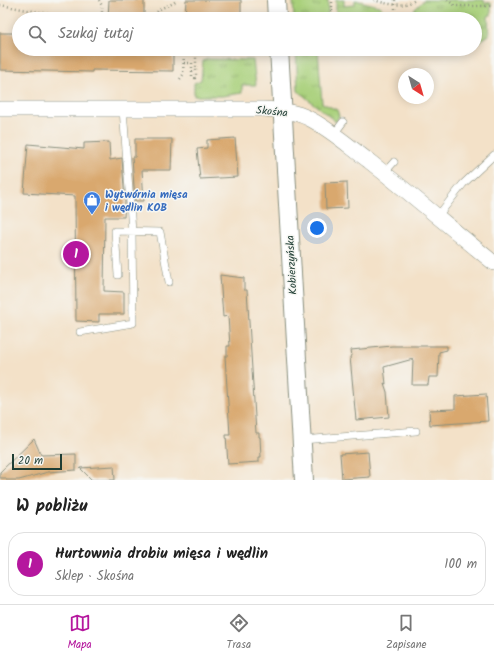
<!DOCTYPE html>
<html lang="pl">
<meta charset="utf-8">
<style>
:root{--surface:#fff;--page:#f6f6f6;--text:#222;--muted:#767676;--line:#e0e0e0;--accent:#b5179e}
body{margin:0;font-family:Kalam,sans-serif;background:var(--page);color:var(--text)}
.compass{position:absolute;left:398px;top:68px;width:36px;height:36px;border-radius:50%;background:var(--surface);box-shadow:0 2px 10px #0003;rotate:143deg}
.scale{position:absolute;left:12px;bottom:10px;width:50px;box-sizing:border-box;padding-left:4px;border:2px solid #1f3d34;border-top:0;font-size:11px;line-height:14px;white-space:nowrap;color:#1f3d34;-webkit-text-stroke:3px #f6f6f2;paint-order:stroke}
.you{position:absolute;left:317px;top:228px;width:14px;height:14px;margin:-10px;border:3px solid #fff;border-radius:50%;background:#1a73e8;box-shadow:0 0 0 6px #1a73e833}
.badge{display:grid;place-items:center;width:26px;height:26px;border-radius:50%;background:var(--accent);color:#fff;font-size:13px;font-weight:700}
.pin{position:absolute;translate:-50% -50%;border:2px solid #fff;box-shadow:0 1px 4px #0006}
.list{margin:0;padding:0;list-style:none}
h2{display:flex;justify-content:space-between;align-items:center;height:52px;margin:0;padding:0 16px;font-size:17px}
h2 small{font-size:13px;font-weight:400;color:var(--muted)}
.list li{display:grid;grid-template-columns:26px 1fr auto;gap:12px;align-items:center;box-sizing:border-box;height:64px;margin:0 8px 8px;padding:0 8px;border:1px solid var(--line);border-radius:16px}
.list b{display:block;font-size:15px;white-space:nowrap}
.list p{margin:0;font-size:13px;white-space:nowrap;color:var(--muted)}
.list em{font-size:13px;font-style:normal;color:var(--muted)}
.icon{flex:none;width:22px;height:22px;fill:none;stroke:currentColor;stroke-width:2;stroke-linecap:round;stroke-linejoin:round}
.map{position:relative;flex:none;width:494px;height:480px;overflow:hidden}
.search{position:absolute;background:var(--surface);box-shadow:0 2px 10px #0003;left:12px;right:12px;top:12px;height:44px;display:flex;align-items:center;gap:10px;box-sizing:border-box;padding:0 14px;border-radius:22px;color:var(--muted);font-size:15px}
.sheet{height:124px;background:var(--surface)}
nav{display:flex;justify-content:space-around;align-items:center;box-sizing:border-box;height:56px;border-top:1px solid var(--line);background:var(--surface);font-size:11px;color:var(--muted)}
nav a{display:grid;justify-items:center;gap:2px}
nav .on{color:var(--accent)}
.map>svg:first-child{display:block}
.grass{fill:url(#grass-tufts);stroke:#648657}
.building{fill:#d9a86e}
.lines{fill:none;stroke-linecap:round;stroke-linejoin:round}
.service-casing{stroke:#898f7e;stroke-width:8}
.minor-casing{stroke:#898f7e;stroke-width:16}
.tertiary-casing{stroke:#898f7e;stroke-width:20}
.path{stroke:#898f7e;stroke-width:2.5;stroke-dasharray:1 3;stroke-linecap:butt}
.service{stroke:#fff;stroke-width:7}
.minor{stroke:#fff;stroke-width:15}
.tertiary{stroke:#fff;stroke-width:18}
.labels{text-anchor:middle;stroke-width:3;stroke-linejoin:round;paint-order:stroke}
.street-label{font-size:11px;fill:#1f3d34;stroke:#f6f6f2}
.shop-label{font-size:11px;font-weight:bold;fill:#366cbe;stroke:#f6f6f2;text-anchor:start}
</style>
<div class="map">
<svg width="494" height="480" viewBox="0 0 494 480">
<defs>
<pattern id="grass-tufts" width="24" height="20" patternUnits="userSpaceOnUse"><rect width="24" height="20" fill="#a9d07a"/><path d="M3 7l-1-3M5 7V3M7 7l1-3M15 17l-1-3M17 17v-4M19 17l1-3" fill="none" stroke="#89aa65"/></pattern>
</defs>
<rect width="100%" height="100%" fill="#f6f6f2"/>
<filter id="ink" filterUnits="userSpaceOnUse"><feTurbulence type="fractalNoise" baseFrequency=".025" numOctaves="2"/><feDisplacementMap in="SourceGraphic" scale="8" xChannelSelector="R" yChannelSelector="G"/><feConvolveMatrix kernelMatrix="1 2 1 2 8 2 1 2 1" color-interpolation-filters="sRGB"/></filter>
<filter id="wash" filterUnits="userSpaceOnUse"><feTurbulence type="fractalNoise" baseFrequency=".012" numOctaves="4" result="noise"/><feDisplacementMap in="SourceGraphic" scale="16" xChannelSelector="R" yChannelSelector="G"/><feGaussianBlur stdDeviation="0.9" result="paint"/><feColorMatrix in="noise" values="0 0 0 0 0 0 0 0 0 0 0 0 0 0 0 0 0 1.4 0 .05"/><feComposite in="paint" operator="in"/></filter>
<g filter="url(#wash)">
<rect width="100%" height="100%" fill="#f3e1c8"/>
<path class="grass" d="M 293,0 L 328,0 L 328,19 L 294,19 Z
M 336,0 L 344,0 L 344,6 L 355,5 L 355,0 L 379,6 L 382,9 L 380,19 L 336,19 Z
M 424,0 L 484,0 L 484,2 L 491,3 L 491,15 L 488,16 L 489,35 L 477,43 L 475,39 L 475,19 L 422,19 L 414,10 Z
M 296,49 L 318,49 L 322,103 L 337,110 L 339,116 L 336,122 L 298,91 Z
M 207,59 L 253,60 L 256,85 L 242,85 L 242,93 L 222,96 L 194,96 L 194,83 L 201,80 L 203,61 Z"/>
<g id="blocks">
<path class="building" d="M 109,0 L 144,0 L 144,19 L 108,19 Z
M 186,0 L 241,0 L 241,19 L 185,19 Z
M 0,33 L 19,33 L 19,49 L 173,49 L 173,71 L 92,70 L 92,72 L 0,70 Z
M 235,138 L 238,177 L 200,179 L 197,149 L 207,148 L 207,140 Z
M 135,139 L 172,139 L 171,170 L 142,170 L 144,201 L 135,201 L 132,157 L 135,157 Z
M 109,142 L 110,160 L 122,158 L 125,202 L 124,217 L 105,217 L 104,291 L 124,292 L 124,314 L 99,314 L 99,322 L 76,321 L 75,196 L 24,193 L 28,144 L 84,149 L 84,143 Z
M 347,182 L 348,208 L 326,209 L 325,183 Z
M 220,275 L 244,278 L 244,290 L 247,290 L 256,433 L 259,433 L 259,437 L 260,437 L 261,457 L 259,457 L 259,462 L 228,464 L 226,435 L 230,435 L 225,356 L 227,356 L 227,346 L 230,346 L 228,316 L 223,317 Z
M 392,346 L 447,346 L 447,350 L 439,352 L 438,377 L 429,377 L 428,385 L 412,385 L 413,359 L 384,367 L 386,384 L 384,383 L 387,392 L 389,417 L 356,420 L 350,357 L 352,356 L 351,350 Z
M 486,394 L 488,421 L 430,425 L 429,410 L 455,409 L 455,396 Z
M 34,439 L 41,455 L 76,454 L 76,470 L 48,472 L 19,480 L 6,480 L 6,478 L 0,478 L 0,472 Z
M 368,452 L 370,477 L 342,479 L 340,454 Z
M 114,466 L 115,480 L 92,480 L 80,468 Z"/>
</g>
</g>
<g filter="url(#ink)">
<use href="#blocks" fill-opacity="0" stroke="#898f7e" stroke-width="1"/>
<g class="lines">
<g class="service-casing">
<path id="service" d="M 334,134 L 343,122
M 384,173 L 394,162
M 437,217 L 463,184 L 494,155
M 118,275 L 115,231 L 160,232 L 169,282
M 80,332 L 133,323 L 132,231 L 123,109
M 302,440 L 416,431"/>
</g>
<g class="minor-casing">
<path id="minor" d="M 0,109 L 263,109 C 279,110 295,111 310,119 C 331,130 350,147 369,161 C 411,194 452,229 494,263"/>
</g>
<g class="tertiary-casing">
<path id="tertiary" d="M 276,0 L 277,19
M 279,49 L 304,480"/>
</g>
<path class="path" d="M 99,0 L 102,6 L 102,19
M 374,0 C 386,4 404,8 415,0
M 395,0 L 395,10
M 447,0 L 456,6 L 493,6
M 0,5 L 78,19
M 153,19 C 160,3 168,9 177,0
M 332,19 L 332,0
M 184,63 L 192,63 L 192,76 L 195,78 L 196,76 L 196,55
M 180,79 L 183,75 L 184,52"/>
<use href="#service" class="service"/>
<use href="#minor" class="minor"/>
<use href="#tertiary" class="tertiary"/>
</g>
</g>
<defs>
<g id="shop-pin" transform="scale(0.9)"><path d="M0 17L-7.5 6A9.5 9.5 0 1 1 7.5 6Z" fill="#3f7fe0" stroke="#f6f6f2"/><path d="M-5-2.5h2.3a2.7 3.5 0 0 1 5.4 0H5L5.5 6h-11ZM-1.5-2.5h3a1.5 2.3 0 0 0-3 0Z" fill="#fff"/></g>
</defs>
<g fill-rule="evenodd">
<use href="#shop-pin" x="92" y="200"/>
</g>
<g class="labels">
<g class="street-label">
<text transform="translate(272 111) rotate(5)" y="4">Skośna</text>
<text transform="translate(291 265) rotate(-93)" y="4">Kobierzyńska</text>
</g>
<g class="shop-label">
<text x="105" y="198">Wytwórnia mięsa<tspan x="105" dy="13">i wędlin KOB</tspan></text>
</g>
</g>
</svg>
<svg class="compass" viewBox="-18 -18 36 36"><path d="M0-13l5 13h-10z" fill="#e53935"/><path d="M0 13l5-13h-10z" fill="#767676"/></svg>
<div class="scale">20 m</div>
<div class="you"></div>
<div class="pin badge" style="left:76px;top:254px">1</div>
<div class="search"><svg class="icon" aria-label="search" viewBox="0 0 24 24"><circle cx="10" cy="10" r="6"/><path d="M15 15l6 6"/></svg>Szukaj tutaj</div>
</div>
<section class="sheet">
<h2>W pobliżu<small></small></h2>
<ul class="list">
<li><span class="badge">1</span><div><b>Hurtownia drobiu mięsa i wędlin</b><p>Sklep · Skośna</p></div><em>100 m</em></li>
</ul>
</section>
<nav>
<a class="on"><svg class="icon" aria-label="map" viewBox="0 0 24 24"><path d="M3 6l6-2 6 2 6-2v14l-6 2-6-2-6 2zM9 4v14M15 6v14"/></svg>Mapa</a>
<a><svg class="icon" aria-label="directions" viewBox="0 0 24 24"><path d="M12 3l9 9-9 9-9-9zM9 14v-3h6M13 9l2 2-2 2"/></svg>Trasa</a>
<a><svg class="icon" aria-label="saved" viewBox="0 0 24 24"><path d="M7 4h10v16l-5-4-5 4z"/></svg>Zapisane</a>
</nav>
